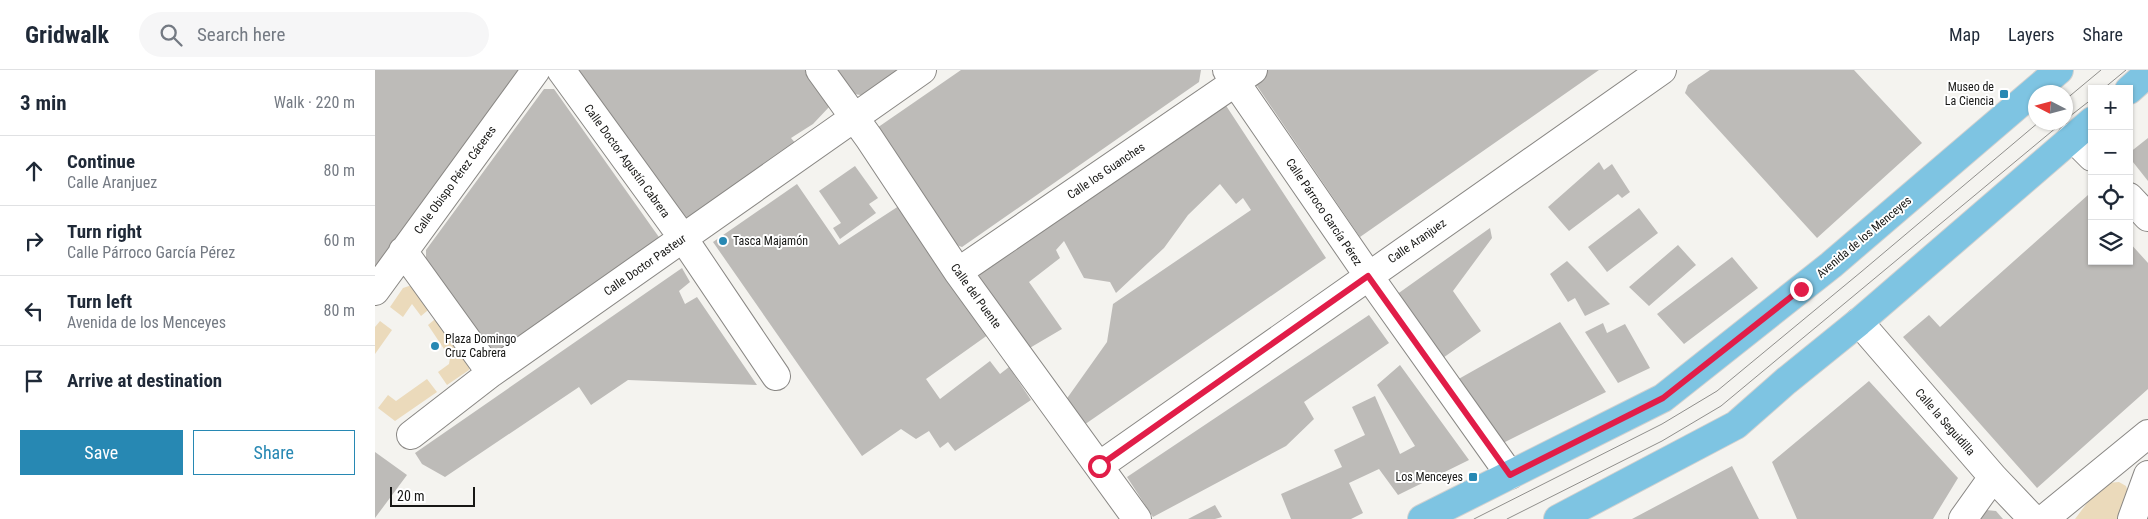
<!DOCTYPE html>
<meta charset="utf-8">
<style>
:root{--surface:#fff;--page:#f6f6f7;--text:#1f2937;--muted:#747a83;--line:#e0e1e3;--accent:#2788b3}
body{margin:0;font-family:"Roboto Condensed",sans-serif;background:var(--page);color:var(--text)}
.controls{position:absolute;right:15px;top:15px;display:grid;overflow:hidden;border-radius:0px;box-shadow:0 1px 4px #0004}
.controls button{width:45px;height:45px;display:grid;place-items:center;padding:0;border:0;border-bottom:1px solid var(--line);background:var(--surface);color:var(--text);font:25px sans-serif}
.compass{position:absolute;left:1653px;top:15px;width:45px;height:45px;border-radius:50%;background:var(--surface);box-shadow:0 1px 4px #0004;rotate:276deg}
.scale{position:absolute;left:15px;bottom:12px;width:85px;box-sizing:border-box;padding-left:5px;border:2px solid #171715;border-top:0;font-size:14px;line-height:18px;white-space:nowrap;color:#171715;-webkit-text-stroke:4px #fff;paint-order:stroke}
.stop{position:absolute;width:15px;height:15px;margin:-11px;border:4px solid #e11d48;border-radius:50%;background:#fff}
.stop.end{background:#e11d48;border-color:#fff;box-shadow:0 1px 5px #0008}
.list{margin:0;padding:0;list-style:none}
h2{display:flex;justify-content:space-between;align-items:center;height:65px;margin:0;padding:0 20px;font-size:21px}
h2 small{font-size:16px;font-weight:400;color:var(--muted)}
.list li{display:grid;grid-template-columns:32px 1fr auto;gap:15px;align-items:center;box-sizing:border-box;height:70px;padding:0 20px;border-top:1px solid var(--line)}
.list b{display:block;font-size:19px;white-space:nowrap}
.list p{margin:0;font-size:16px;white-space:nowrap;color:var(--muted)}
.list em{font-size:16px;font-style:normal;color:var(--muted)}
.actions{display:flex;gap:10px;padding:15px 20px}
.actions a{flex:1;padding:11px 0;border:1px solid var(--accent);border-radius:0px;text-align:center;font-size:18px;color:var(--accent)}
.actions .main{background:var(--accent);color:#fff}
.icon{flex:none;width:28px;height:28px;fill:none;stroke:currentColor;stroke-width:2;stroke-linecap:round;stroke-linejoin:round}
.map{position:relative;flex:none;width:1773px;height:449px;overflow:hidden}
header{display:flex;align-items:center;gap:30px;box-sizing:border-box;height:70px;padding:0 25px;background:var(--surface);border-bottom:1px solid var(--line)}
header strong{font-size:24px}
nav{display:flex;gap:28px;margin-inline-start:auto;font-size:18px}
.search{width:350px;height:45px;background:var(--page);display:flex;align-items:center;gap:12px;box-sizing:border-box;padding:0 18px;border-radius:28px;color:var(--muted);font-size:19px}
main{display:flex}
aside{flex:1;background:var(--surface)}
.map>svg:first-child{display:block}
.green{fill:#ebdabb}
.building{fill:#bdbbb8}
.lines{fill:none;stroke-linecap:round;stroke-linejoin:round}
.minor-casing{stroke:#898784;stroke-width:30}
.major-casing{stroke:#d1d1d0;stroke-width:30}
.minor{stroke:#fff;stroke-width:28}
.major{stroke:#7ec4e2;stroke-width:28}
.tram{stroke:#908f8c;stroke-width:1}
.route{stroke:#e11d48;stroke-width:6}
.poi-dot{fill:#2788b3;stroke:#fff;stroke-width:2}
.labels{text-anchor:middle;stroke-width:4;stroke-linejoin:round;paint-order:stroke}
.poi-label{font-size:12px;fill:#171715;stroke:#fff;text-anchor:end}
.street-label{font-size:12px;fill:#171715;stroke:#fff}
</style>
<header>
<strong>Gridwalk</strong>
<div class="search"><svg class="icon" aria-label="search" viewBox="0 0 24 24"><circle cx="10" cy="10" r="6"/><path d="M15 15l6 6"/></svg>Search here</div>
<nav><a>Map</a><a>Layers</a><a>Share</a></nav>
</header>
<main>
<aside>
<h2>3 min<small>Walk · 220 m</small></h2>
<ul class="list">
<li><svg class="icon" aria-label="ahead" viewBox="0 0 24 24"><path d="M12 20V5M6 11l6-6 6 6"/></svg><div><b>Continue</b><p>Calle Aranjuez</p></div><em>80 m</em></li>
<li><svg class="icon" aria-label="right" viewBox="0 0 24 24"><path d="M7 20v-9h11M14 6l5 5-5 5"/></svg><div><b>Turn right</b><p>Calle Párroco García Pérez</p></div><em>60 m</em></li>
<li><svg class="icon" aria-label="left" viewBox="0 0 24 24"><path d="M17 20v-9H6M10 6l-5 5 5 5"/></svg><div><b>Turn left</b><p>Avenida de los Menceyes</p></div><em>80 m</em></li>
<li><svg class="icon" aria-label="arrive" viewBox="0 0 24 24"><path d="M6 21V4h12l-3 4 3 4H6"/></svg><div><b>Arrive at destination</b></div></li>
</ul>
<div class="actions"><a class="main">Save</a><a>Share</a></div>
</aside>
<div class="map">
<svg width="1773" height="449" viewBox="0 0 1773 449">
<rect width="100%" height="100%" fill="#f4f3ef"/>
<path class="green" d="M 34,216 L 40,216 L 58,236 L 46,246 L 37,234 L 28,247 L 15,237 L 28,218 Z
M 65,245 L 96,295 L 94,300 L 72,315 L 63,302 L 74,294 L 75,288 L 53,255 Z
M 5,251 L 17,260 L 0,284 L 0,257 Z
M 52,309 L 62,322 L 20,351 L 3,338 L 13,325 L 21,331 Z
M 1744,412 L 1751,416 L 1753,422 L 1742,449 L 1700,449 L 1718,425 L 1732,413 Z"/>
<path class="building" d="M 0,0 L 144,0 L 0,199 Z
M 199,0 L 433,0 L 455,36 L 438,54 L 416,68 L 422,75 L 310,153 Z
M 462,0 L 529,0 L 492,26 L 479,24 Z
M 586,0 L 826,0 L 824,12 L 587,177 L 576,173 L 499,60 Z
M 892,0 L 1224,0 L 985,167 L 878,10 Z
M 1335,0 L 1479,0 L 1547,73 L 1442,168 L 1310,23 L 1313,15 Z
M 169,19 L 179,19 L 286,170 L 124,281 L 115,281 L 51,189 L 51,180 Z
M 848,31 L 951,188 L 706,357 L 688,334 L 732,272 L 738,234 L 876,140 L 868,128 L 861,134 L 845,114 L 813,145 L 789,178 L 741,223 L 735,212 L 709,208 L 689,171 L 681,180 L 685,188 L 654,212 L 687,259 L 653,279 L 604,209 L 605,202 Z
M 1773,68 L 1773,111 L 1754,87 L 1754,83 Z
M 1224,92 L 1229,100 L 1237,94 L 1255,122 L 1247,128 L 1243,124 L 1194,161 L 1173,137 Z
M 480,96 L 503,128 L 494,134 L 501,143 L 465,169 L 458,158 L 466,153 L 444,121 Z
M 422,114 L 464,175 L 530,132 L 617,262 L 551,309 L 565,329 L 615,291 L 625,304 L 634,297 L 656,330 L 580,381 L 573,372 L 565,378 L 554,361 L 541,369 L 526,359 L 487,386 L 338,172 Z
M 1713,125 L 1717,130 L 1717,191 L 1754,191 L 1754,172 L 1773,193 L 1773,319 L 1662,418 L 1528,267 L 1554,245 L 1565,257 Z
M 1264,138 L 1283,163 L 1232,202 L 1213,177 Z
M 1115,158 L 1117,168 L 1078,221 L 1106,261 L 1065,290 L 1021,225 Z
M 1303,175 L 1321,195 L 1274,236 L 1254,217 Z
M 1357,187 L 1383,218 L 1309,274 L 1282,244 Z
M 1192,191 L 1235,234 L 1210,246 L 1200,228 L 1193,232 L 1175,204 Z
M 307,198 L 315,212 L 304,221 L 310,234 L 322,227 L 382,315 L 253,310 L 216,335 L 204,317 L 70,407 L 47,394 L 40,383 Z
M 994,245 L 1014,273 L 929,332 L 939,349 L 911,376 L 778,447 L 752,407 Z
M 1185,252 L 1231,322 L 1126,374 L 1080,311 Z
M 1228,253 L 1232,263 L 1250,254 L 1275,298 L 1243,313 L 1210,262 Z
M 1025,295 L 1094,390 L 1023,425 L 1004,399 L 974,413 L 988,443 L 976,449 L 916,449 L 906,424 L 967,397 L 959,380 L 990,365 L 977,337 L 1000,326 L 1025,384 L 1040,376 L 1002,315 Z
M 1494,311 L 1583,408 L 1558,449 L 1422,449 L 1397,392 Z
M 0,382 L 32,405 L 0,448 Z
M 1357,396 L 1384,449 L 1257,449 Z
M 840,435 L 847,447 L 840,449 L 813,449 Z
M 1611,440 L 1621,441 L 1628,449 L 1605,449 Z"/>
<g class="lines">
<g class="minor-casing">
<path id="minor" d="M 186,0 L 308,168 L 401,306
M 445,0 L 494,68 L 583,202 L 762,449
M 852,0 L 993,205 L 1135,405
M 1697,67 L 1717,87
M 1754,127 L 1773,147
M 28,181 L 116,303 L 547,0
M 583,202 L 878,0
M 0,221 L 161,0
M 1484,252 L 1618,407 L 1658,449
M 36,365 L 116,303
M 724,396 L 1287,0
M 1588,449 L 1618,407
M 1669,449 L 1773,364
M 1757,449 L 1773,405"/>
</g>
<g class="major-casing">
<path id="major" d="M 1754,20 L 1773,3
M 1047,449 L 1288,328 L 1456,195 L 1684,0
M 1183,449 L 1361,355 L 1411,311 L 1484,252 L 1717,51"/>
</g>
<use href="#minor" class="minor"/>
<use href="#major" class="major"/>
<path class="tram" d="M 1728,19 L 1751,0
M 1690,30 L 1726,0
M 1690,50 L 1717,29
M 1099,449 L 1287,354 L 1342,321 L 1486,202 L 1664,52
M 1132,449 L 1287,371 L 1346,336 L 1688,52"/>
</g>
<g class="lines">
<path class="route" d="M 724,396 L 993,206 L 1135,405 L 1288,328 L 1426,219"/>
</g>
<g class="poi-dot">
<rect x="1624" y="19" width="10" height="10" rx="2.5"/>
<circle cx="348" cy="171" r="5"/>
<circle cx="60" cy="276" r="5"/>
<rect x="1093" y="402" width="10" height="10" rx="2.5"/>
</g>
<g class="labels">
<g class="poi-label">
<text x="1619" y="21">Museo de<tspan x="1619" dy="14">La Ciencia</tspan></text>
<text x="358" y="175" text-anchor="start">Tasca Majamón</text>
<text x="70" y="273" text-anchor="start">Plaza Domingo<tspan x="70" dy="14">Cruz Cabrera</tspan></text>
<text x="1088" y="411">Los Menceyes</text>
</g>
<g class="street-label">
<text transform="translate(252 91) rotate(54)" y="4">Calle Doctor Agustín Cabrera</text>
<text transform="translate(731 101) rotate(-34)" y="4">Calle los Guanches</text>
<text transform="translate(80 110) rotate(-54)" y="4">Calle Obispo Pérez Cáceres</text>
<text transform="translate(949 142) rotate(56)" y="4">Calle Párroco García Pérez</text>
<text transform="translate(1489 167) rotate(-40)" y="4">Avenida de los Menceyes</text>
<text transform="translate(1042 171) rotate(-35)" y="4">Calle Aranjuez</text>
<text transform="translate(270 195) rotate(-35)" y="4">Calle Doctor Pasteur</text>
<text transform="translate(601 226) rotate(54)" y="4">Calle del Puente</text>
<text transform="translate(1570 352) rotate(49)" y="4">Calle la Seguidilla</text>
</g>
</g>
</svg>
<div class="controls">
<button>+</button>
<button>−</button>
<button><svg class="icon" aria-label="locate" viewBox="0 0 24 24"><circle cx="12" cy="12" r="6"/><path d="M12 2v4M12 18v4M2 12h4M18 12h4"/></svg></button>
<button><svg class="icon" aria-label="layers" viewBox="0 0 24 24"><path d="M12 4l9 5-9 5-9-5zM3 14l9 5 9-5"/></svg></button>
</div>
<svg class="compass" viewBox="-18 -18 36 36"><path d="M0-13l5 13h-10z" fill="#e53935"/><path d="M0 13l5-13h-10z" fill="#747a83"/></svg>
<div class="scale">20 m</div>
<div class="stop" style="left:724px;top:396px"></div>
<div class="stop end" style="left:1426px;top:219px"></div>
</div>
</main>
